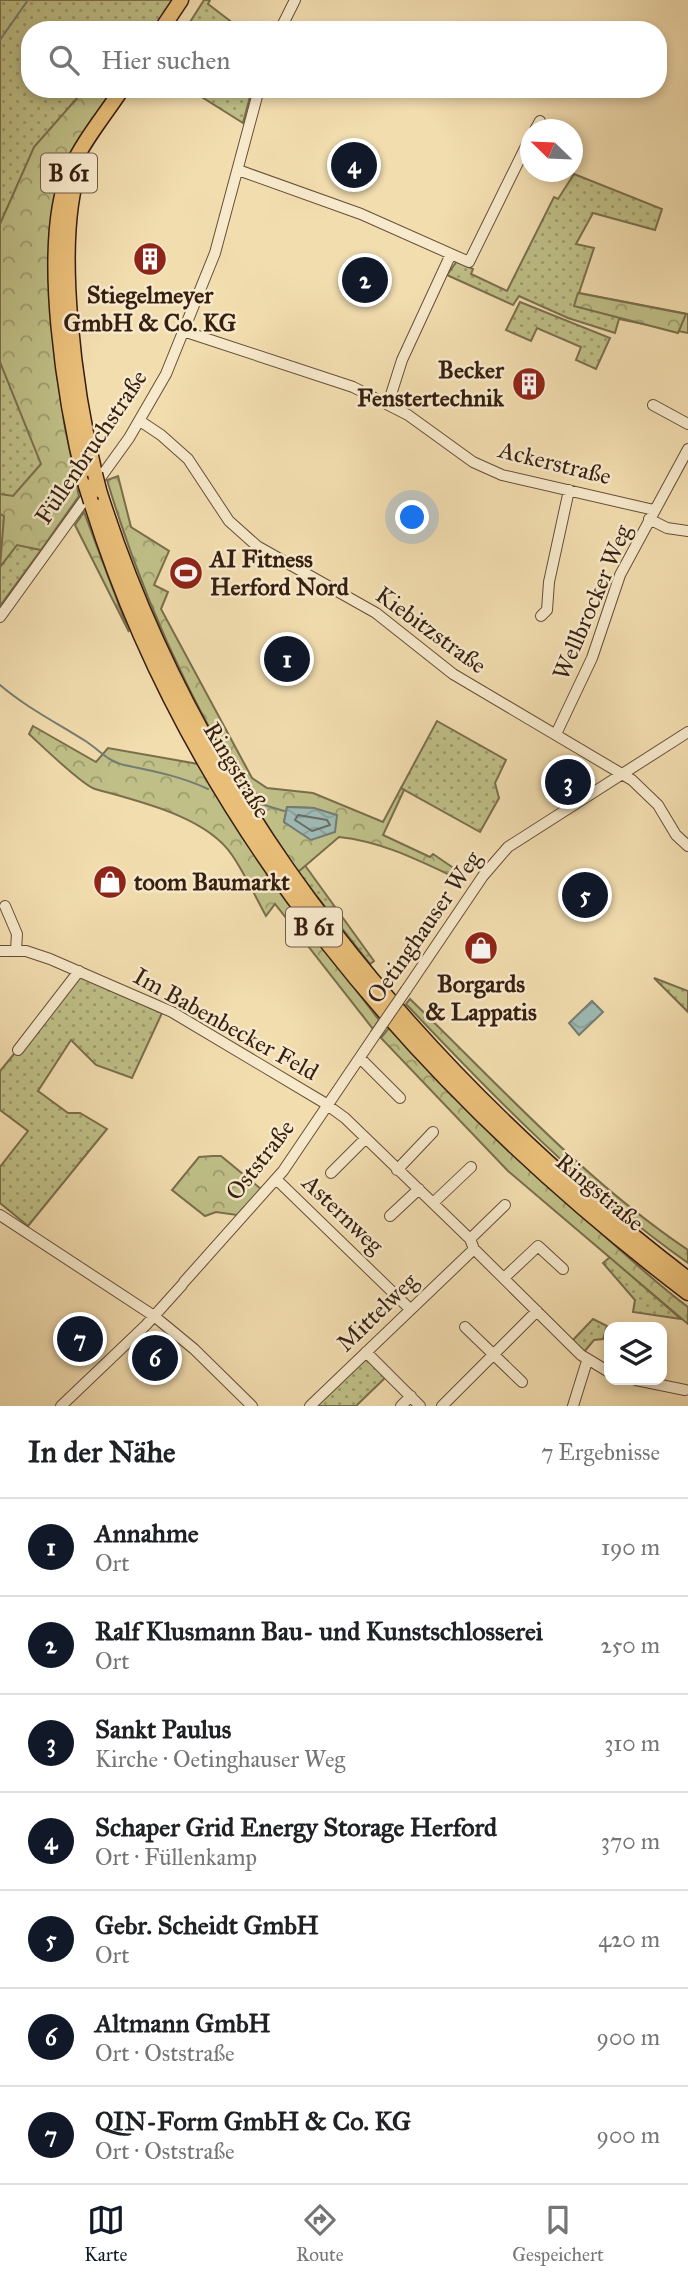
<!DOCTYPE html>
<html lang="de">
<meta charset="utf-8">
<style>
:root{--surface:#fff;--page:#f2f2f2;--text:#202124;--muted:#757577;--line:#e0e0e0;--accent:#111827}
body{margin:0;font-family:"IM FELL Great Primer",serif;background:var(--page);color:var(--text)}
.controls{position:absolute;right:21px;bottom:21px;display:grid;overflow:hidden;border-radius:14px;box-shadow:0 4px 10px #0003}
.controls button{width:63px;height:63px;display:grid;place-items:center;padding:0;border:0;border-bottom:2px solid var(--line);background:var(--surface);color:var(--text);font:35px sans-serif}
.compass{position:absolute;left:520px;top:119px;width:63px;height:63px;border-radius:50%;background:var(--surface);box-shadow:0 4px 10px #0003;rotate:293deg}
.you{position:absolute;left:413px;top:518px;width:24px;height:24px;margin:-18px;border:5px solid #fff;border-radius:50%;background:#1a73e8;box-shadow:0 0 0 10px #1a73e833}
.badge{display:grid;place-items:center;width:46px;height:46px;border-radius:50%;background:var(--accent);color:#fff;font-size:23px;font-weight:700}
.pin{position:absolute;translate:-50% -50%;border:4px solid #fff;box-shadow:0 2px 7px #0006}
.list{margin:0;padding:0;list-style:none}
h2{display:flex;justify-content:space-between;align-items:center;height:91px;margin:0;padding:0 28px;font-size:30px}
h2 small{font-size:23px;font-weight:400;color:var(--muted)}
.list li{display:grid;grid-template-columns:46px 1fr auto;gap:21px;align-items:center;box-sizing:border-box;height:98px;padding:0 28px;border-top:2px solid var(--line)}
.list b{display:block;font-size:26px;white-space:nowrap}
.list p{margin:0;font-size:23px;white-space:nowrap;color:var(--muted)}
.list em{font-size:23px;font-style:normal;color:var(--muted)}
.icon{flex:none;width:38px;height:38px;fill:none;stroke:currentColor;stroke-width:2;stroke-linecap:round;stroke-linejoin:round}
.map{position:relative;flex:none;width:688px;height:1406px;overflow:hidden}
.search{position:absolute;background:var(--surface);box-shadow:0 4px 10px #0003;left:21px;right:21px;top:21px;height:77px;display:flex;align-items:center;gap:18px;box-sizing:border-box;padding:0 24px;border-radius:28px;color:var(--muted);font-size:26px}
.sheet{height:777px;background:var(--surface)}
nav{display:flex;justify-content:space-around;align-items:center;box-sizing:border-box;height:98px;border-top:2px solid var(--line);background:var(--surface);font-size:19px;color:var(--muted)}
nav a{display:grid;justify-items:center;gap:4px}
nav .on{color:var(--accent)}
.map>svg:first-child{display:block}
.green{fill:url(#green-dots);stroke:#7a6e4c;stroke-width:2}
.forest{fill:url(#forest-crowns);stroke:#7a6e4c;stroke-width:2;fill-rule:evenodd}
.water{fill:url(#water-waves);stroke:#747c73;stroke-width:2}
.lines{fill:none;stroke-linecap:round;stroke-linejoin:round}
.shore{stroke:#6a6c62;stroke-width:2}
.stream{stroke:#747c73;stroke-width:2}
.minor-casing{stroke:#654e38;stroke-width:12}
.highway-casing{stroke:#361e11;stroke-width:17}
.minor{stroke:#f7e9cb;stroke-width:10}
.highway{stroke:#e9be78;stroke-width:14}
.minor-bridge-casing{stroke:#654e38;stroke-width:12;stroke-linecap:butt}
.highway-bridge-casing{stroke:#361e11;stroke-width:17;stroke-linecap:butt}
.minor-bridge{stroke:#f7e9cb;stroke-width:10}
.highway-bridge{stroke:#e9be78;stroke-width:14}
.labels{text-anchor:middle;stroke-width:5;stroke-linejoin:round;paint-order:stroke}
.shield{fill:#f7e9cb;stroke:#705b49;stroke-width:2}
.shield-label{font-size:23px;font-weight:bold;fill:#361e11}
.poi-label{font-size:24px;font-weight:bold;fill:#361e11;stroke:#f7e9cb}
.street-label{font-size:24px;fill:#361e11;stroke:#f7e9cb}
</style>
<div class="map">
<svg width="688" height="1406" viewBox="0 0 688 1406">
<defs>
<pattern id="green-dots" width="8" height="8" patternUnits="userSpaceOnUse" patternTransform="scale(1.75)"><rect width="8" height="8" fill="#bfbf87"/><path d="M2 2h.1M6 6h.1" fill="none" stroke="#9c9b6d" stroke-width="1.8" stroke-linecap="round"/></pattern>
<pattern id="forest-crowns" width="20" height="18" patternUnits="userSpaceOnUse" patternTransform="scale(1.75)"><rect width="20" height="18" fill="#bfbf87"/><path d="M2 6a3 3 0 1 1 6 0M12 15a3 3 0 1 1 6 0" fill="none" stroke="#9c9b6d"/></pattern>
<pattern id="water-waves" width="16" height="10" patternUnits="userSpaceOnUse" patternTransform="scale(1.75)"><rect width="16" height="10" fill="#9ebab4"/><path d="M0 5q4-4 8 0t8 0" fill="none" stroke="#899f9a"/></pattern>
</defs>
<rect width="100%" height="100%" fill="#f2ddaf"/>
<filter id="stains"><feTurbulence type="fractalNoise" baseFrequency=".00286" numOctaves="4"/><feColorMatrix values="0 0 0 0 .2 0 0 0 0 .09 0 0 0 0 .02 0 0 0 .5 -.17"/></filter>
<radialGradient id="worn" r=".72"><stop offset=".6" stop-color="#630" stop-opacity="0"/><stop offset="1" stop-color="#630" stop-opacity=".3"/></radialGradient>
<path class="green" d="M 0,0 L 173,0 L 155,30 L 30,30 L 30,89 L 114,89 L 82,137 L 58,384 L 77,482 L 18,545 L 41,550 L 0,606 Z
M 204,0 L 210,0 L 208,4 L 242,30 L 185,30 Z
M 189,89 L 252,89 L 243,123 Z
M 574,174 L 662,209 L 655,230 L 593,213 L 576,244 L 594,248 L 579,293 L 688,314 L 688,333 L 619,319 L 615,333 L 568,318 L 519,296 L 513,305 L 447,275 L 457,261 L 473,269 L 471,274 L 507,291 L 554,197 L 558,199 Z
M 520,302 L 610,338 L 596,369 L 576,360 L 581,347 L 537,328 L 531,341 L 506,330 Z
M 437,721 L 506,760 L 495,783 L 499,798 L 480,832 L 401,788 Z
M 304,864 L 374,961 L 370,964 L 298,872 Z
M 78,976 L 162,1013 L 132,1078 L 96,1065 L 71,1040 L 38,1091 L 68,1113 L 80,1113 L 107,1129 L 28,1226 L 0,1203 L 0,1167 L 28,1131 L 0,1110 L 0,1071 Z
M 654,978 L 688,991 L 688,1012 Z
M 610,1257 L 681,1319 L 633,1312 L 635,1300 L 603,1263 Z
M 593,1319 L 607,1326 L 603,1339 L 594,1340 L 584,1352 L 572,1341 Z
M 367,1357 L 387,1376 L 356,1406 L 316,1406 Z"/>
<path class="forest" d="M 85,89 L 116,89 L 84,138 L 52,309 L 64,422 L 79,496 L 41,550 L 17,545 L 0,567 L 4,516 L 0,514 L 0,494 L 13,496 L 41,464 L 0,362 L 0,224 L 34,147 Z
M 578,293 L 686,314 L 678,333 L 574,306 Z
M 118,476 L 131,527 L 169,551 L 154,585 L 168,592 L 161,609 L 252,778 L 267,788 L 313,793 L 383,822 L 401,788 L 404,790 L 383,835 L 430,857 L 433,854 L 455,869 L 452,876 C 416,859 379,841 339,837 L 298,872 C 212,746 151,627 107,480 ZM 287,807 L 314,808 L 312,839 L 284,822 Z
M 84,512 L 129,632 L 75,525 Z
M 33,726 L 96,762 L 108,748 L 198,764 L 282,894 L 379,1020 L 373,1029 L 275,904 L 266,916 C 255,896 245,874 232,855 C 206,816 137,801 95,789 C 82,785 41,745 29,734 Z
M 410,999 C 500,1086 584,1180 688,1250 L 688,1263 C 583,1189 494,1097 406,1004 Z
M 389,1028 C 453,1098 519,1162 591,1224 C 623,1252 654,1282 688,1307 L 688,1324 L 508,1171 L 381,1038 Z
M 213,1156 L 221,1156 L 261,1189 L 237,1215 L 216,1212 L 205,1216 L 172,1190 L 199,1157 Z"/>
<path class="water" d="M 287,807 L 314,808 L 337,815 L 335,832 L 311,840 L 284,822 Z
M 592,1001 L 603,1012 L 579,1035 L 569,1023 Z"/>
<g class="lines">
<path class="shore" d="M 298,815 L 327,820 L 330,825 L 312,831 L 295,820 Z"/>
<path class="stream" d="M 0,40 L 28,0
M 0,685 C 27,708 57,723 87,742 C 99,750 109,762 124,765 C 153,771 180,776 208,789
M 261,804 L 284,811"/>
<g class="minor-casing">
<path id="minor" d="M 280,30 L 295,0
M 535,130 L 540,121
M 238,170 L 361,214 L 469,262 L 530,138
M 183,331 L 353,387 L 408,415 L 473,462 L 502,475 L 654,510
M 388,404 L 402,360 L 451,254
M 653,405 L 688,424
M 140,421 L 161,435 L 188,459 L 229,521 L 257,546 L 376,613 L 453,674 L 632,780 L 658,805 L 676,835 L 688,846
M 649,519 L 667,528 L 688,531
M 541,616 L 547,610 L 549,582 L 569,490
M 0,617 L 129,438 L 166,374 L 215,253 L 259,89
M 556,734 L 592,658 L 620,575 L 688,449
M 5,906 L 17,934 L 16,950
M 0,951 L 26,951 L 50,959 L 172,1012 L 323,1102 L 345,1118 L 470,1239 L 474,1249 L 581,1355 L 609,1372
M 406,990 L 483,876 L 508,847 L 688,732
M 18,1050 L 79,971
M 360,1058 L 400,1098
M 397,1170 L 433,1132
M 331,1173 L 365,1139
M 276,1179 L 410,1309
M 433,1203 L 471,1167
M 0,1215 L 154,1316 L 194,1349 L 252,1406
M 390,1216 L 419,1189
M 470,1239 L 505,1205
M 504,1278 L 538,1246 L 563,1269
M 184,1282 L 283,1171 L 375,1035
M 465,1327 L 522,1382
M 366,1352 L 420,1406
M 636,1380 L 685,1390
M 61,1406 L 146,1325 L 182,1285
M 310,1406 L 474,1249
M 401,1406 L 411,1396
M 442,1406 L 537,1311
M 573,1406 L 587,1361"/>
</g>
<g class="highway-casing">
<path id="highway" d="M 161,30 L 181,0
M 80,166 C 53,242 76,396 95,474
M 86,486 C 66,407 38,245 70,170 C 83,141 105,115 122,89
M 99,490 C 200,813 423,1076 688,1279
M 91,502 C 191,826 422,1090 688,1293"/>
</g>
<use href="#minor" class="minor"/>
<use href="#highway" class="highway"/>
<g class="minor-bridge-casing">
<path id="minor-bridge" d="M 375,1035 L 406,990"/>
</g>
<g class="highway-bridge-casing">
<path id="highway-bridge" d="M 95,474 L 99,490
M 86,486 L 91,502"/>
</g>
<use href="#minor-bridge" class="minor-bridge"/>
<use href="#highway-bridge" class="highway-bridge"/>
</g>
<defs>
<g id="building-disc" transform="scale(1.75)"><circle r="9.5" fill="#8f2418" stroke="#f7e9cb"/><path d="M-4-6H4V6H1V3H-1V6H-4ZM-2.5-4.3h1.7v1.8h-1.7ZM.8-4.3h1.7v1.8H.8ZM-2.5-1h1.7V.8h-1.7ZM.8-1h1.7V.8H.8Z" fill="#fff"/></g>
<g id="stadium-disc" transform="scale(1.75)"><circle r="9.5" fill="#8f2418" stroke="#f7e9cb"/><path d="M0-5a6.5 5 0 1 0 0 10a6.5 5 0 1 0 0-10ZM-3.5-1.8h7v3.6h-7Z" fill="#fff"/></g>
<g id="shop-disc" transform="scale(1.75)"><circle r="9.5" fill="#8f2418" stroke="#f7e9cb"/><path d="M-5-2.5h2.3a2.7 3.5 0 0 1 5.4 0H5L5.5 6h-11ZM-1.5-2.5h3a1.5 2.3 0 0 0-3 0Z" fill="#fff"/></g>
</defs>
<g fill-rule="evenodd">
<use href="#building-disc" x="150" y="259"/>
<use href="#building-disc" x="529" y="384"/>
<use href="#stadium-disc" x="186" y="573"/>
<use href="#shop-disc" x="110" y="882"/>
<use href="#shop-disc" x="481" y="948"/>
</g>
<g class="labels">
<g class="shield">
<rect x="41" y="153.5" width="56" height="39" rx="5"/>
<rect x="286" y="907.5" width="56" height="39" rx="5"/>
</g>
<g class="shield-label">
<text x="69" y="181">B 61</text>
<text x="314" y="935">B 61</text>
</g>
<g class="poi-label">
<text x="150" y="303">Stiegelmeyer<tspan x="150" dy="28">GmbH &amp; Co. KG</tspan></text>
<text x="504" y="378" text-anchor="end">Becker<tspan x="504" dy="28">Fenstertechnik</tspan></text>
<text x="210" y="567" text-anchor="start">AI Fitness<tspan x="210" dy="28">Herford Nord</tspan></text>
<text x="134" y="890" text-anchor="start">toom Baumarkt</text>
<text x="481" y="992">Borgards<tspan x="481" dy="28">&amp; Lappatis</tspan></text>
</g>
<g class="street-label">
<text transform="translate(91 447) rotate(-56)" y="8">Füllenbruchstraße</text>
<text transform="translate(555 463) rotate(14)" y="8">Ackerstraße</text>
<text transform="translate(592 602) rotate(-67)" y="8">Wellbrocker Weg</text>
<text transform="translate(431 630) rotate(36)" y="8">Kiebitzstraße</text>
<text transform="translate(237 770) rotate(59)" y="8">Ringstraße</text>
<text transform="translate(424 927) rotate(-55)" y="8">Oetinghauser Weg</text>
<text transform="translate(226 1024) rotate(29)" y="8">Im Babenbecker Feld</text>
<text transform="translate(260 1160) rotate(-52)" y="8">Oststraße</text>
<text transform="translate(600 1192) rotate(40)" y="8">Ringstraße</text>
<text transform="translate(343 1214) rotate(44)" y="8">Asternweg</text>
<text transform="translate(377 1312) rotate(-44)" y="8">Mittelweg</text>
</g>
</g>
<rect width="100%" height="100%" filter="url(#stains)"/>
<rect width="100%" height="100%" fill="url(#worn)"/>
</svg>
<div class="controls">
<button><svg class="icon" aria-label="layers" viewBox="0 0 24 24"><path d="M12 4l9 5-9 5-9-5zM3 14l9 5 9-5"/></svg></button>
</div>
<svg class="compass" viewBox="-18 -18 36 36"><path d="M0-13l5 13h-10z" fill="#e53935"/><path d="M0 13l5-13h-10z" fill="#757577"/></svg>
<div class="you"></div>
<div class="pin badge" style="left:287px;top:659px">1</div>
<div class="pin badge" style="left:365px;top:280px">2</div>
<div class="pin badge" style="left:568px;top:782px">3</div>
<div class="pin badge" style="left:354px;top:165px">4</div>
<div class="pin badge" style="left:585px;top:895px">5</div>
<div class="pin badge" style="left:155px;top:1358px">6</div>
<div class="pin badge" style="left:80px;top:1339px">7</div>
<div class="search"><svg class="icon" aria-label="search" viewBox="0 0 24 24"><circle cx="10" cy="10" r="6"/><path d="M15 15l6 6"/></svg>Hier suchen</div>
</div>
<section class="sheet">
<h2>In der Nähe<small>7 Ergebnisse</small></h2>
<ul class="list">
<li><span class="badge">1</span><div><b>Annahme</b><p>Ort</p></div><em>190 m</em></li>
<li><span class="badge">2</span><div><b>Ralf Klusmann Bau- und Kunstschlosserei</b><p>Ort</p></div><em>250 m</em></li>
<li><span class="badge">3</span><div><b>Sankt Paulus</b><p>Kirche · Oetinghauser Weg</p></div><em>310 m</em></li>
<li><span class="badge">4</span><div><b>Schaper Grid Energy Storage Herford</b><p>Ort · Füllenkamp</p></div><em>370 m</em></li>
<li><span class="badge">5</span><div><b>Gebr. Scheidt GmbH</b><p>Ort</p></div><em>420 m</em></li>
<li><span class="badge">6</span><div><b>Altmann GmbH</b><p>Ort · Oststraße</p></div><em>900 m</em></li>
<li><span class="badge">7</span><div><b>QIN-Form GmbH &amp; Co. KG</b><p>Ort · Oststraße</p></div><em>900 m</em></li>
</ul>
</section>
<nav>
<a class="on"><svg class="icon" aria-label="map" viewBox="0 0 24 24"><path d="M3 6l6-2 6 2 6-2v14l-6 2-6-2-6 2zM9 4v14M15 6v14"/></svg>Karte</a>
<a><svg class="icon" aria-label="directions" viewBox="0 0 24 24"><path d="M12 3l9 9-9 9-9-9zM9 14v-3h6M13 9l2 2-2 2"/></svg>Route</a>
<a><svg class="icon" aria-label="saved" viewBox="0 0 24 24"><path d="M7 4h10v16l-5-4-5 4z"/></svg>Gespeichert</a>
</nav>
